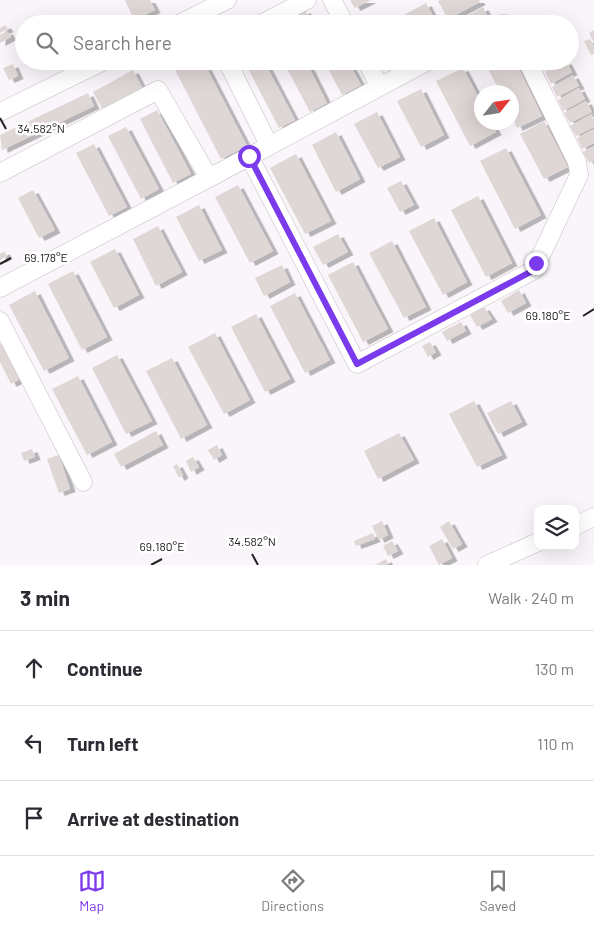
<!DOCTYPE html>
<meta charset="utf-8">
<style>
:root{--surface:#fff;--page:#f2f2f3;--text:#2b2b33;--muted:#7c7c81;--line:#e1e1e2;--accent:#7c3aed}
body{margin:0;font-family:Barlow,sans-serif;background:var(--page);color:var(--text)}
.controls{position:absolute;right:15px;bottom:15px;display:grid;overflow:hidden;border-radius:10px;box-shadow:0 5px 20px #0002}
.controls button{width:45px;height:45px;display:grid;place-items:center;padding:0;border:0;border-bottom:1px solid var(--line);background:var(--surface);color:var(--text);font:25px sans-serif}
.compass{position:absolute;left:474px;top:85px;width:45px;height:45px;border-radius:50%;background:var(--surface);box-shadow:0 5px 20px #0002;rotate:60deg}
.stop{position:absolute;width:15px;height:15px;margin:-11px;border:4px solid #7c3aed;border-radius:50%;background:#fff}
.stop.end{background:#7c3aed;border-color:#fff;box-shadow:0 1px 5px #0008}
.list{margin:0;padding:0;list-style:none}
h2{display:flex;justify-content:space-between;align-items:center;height:65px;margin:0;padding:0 20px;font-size:21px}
h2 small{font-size:16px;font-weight:400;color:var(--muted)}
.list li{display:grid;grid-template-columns:32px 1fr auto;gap:15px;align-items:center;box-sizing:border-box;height:75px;padding:0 20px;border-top:1px solid var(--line)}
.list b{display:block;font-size:19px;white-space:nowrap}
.list em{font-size:16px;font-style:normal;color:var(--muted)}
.icon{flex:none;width:28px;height:28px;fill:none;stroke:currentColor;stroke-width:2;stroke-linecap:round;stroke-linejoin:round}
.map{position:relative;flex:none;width:594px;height:565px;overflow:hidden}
.search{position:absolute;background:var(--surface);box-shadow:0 5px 20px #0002;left:15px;right:15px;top:15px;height:55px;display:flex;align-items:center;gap:12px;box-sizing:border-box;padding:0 18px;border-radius:28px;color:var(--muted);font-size:19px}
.sheet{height:290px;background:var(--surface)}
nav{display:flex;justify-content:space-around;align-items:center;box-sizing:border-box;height:70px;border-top:1px solid var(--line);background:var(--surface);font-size:14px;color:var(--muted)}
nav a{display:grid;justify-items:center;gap:2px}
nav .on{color:var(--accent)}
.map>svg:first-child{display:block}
.building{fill:#dfd7d5;filter:url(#shadow)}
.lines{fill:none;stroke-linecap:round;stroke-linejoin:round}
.minor-casing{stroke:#c2bdc2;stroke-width:19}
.minor{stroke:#fff;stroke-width:18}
.route{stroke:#7c3aed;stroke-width:6}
.ticks{fill:none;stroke:#222022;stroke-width:2}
.ticks-label{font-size:12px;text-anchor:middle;fill:#222022;stroke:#fff;stroke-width:5;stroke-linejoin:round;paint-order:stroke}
</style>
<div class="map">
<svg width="594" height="565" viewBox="0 0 594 565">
<defs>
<filter id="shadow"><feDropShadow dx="5.5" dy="3" stdDeviation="0" flood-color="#0004"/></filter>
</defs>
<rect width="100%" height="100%" fill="#faf5fa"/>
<path class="building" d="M 125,0 L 150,0 L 155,10 L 134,20 Z
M 350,0 L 371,0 L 355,8 Z
M 441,0 L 479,0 L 480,2 L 448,19 L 438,1 Z
M 426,3 L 437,24 L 387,24 Z
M 483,7 L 488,17 L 475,24 L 465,24 L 462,19 Z
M 305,10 L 311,21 L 306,24 L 290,24 L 288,19 Z
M 5,25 L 8,29 L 0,33 L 0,28 Z
M 594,30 L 594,43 L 589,33 Z
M 7,31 L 11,37 L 0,43 L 0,35 Z
M 590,39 L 594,46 L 594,54 L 591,55 L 584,41 Z
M 182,61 L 203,61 L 247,146 L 221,159 L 173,66 Z
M 249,61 L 264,61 L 295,120 L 279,128 L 245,63 Z
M 283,61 L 306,61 L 327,103 L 310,112 Z
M 324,61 L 348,61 L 361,85 L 342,95 Z
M 499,61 L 515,61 L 542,116 L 517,128 L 512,116 L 512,92 L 500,92 L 487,67 Z
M 548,61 L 562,61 L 545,71 L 541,65 Z
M 566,61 L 572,72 L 551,84 L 545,72 Z
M 13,64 L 18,76 L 9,80 L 3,68 Z
M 463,68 L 482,104 L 482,122 L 491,122 L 496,132 L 470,146 L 436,81 Z
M 133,70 L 143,89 L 103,110 L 93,92 Z
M 573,75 L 579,86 L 557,97 L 552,87 Z
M 579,88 L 585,99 L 563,111 L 558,100 Z
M 421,89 L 444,135 L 421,147 L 397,101 Z
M 88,93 L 94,106 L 2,150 L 0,135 Z
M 586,101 L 592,112 L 570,123 L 564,113 Z
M 157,110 L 191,174 L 173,183 L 140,119 Z
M 377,112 L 400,157 L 378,168 L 354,124 Z
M 592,114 L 594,127 L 576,136 L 570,126 Z
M 544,121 L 568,167 L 544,179 L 520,134 Z
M 126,127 L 159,189 L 141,199 L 108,136 Z
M 594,129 L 594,143 L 582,149 L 577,138 Z
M 336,132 L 360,179 L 336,192 L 312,145 Z
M 94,144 L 127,207 L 109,216 L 76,153 Z
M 594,146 L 594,160 L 589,163 L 583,152 Z
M 506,148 L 541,215 L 515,229 L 480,161 Z
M 296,154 L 331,221 L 305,234 L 270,168 Z
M 401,181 L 414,205 L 400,212 L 387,188 Z
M 238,185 L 273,251 L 250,263 L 215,197 Z
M 33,190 L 55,230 L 39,238 L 18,198 Z
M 478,196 L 512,263 L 486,277 L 451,210 Z
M 199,205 L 222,250 L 199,261 L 176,217 Z
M 434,218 L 467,282 L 443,295 L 409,231 Z
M 158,226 L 182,272 L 156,286 L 133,239 Z
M 338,234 L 348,252 L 323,265 L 313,247 Z
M 392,241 L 426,307 L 404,318 L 369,253 Z
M 115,249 L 139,295 L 114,308 L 90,262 Z
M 4,251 L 7,256 L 0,260 L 0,254 Z
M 353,262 L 388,329 L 363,342 L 328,275 Z
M 282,265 L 290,282 L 264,296 L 255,278 Z
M 73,271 L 107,337 L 82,350 L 48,284 Z
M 519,290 L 526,303 L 508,313 L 501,301 Z
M 35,291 L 69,358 L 44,371 L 9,305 Z
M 295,293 L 330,360 L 305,373 L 270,306 Z
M 484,307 L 492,319 L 477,327 L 470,315 Z
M 256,314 L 290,379 L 265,392 L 231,327 Z
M 461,322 L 466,331 L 447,341 L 442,332 Z
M 215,333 L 250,400 L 224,414 L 188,347 Z
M 5,342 L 24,377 L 11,384 L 0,362 L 0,345 Z
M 430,342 L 436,352 L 428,357 L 422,346 Z
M 117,355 L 152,421 L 126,434 L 92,368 Z
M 172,358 L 207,425 L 181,439 L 146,371 Z
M 78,376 L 112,442 L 87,455 L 52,389 Z
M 474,401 L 502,455 L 477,467 L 449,414 Z
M 511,401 L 522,422 L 498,434 L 487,413 Z
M 156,431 L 163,445 L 121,467 L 114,454 Z
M 399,433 L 414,460 L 378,479 L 364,451 Z
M 217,445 L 222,455 L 214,460 L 208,450 Z
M 32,449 L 35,457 L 24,461 L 21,453 Z
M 59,455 L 70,489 L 59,493 L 47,459 Z
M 193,457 L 199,467 L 191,472 L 186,461 Z
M 177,464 L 183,475 L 179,478 L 173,466 Z
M 382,521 L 388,535 L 379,540 L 372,526 Z
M 449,521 L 462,544 L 453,549 L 440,527 Z
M 373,533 L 375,539 L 356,546 L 354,541 Z
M 442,539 L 452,558 L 439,565 L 429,546 Z
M 392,541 L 398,551 L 388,556 L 383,546 Z
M 386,559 L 388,563 L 385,565 L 375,565 Z"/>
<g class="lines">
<g class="minor-casing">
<path id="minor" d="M 332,0 L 345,24
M 179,24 L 227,0
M 261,24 L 307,0
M 501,24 L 505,24
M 227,61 L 269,145
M 366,61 L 380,87
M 0,112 L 104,61
M 249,156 L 357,364 L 534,270 L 579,175 L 577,162 L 527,61
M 0,173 L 158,90 L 209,178 L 428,61
M 0,288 L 209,178
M 0,321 L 83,482
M 575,526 L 594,517
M 487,565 L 538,542"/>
</g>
<use href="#minor" class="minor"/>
</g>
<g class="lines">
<path class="route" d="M 249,156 L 357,364 L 534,270 L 536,263"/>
</g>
<path class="ticks" d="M 0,118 L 6,129M 0,264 L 11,258M 583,316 L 594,309M 252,554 L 258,565M 151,565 L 162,559"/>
<g class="ticks-label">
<text x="41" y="133">34.582°N</text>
<text x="46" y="262">69.178°E</text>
<text x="548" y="320">69.180°E</text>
<text x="252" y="546">34.582°N</text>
<text x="162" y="551">69.180°E</text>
</g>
</svg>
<div class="controls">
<button><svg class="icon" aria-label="layers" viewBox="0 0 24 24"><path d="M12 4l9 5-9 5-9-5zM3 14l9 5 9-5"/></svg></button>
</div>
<svg class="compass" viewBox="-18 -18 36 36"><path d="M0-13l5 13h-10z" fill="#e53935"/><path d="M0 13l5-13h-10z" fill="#7c7c81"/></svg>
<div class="stop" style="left:249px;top:156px"></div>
<div class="stop end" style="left:536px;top:263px"></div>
<div class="search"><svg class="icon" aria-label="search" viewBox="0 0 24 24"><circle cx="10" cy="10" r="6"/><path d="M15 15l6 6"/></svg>Search here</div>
</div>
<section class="sheet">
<h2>3 min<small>Walk · 240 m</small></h2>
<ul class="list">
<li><svg class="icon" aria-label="ahead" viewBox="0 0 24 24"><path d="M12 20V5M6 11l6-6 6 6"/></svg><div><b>Continue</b></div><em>130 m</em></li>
<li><svg class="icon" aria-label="left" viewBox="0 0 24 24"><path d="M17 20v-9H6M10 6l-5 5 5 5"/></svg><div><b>Turn left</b></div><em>110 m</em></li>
<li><svg class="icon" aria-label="arrive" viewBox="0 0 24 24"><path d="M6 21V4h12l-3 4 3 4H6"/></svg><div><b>Arrive at destination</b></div></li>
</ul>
</section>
<nav>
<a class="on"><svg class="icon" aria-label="map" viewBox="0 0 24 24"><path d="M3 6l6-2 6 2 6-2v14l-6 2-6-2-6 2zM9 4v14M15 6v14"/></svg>Map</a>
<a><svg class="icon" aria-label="directions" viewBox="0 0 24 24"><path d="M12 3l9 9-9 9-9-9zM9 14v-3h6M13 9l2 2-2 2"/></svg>Directions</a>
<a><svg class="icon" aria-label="saved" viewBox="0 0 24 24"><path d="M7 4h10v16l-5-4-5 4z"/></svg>Saved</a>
</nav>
